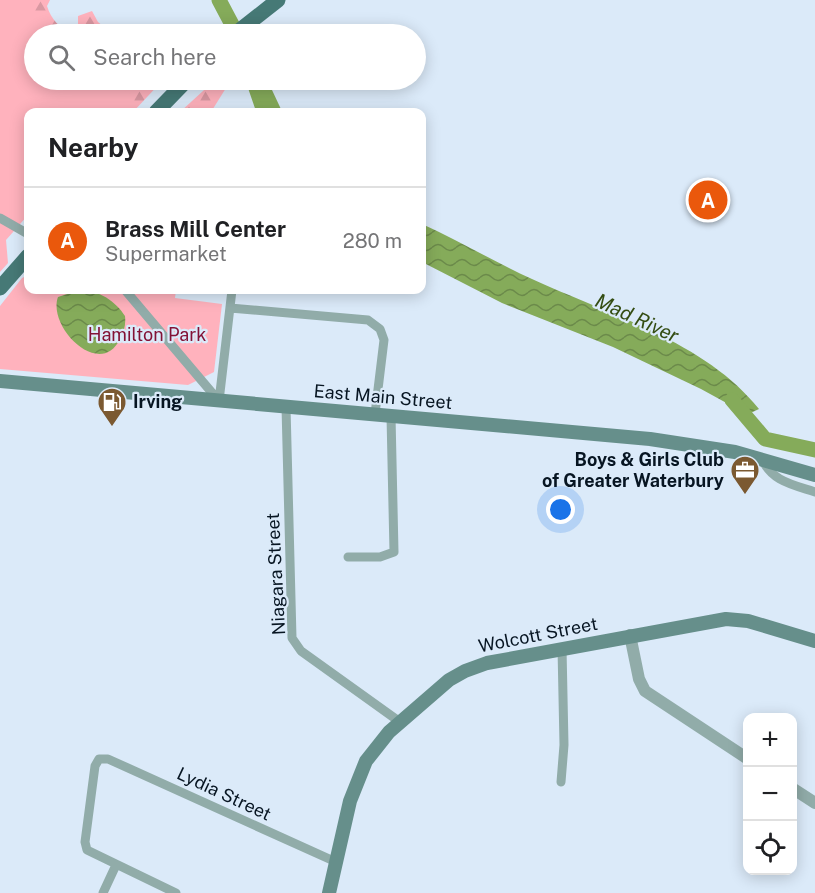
<!DOCTYPE html>
<meta charset="utf-8">
<style>
:root{--surface:#fff;--page:#f2f2f2;--text:#202124;--muted:#757577;--line:#e0e0e0;--accent:#ea580c}
body{margin:0;font-family:"Public Sans",sans-serif;background:var(--page);color:var(--text)}
.controls{position:absolute;right:18px;bottom:18px;display:grid;overflow:hidden;border-radius:12px;box-shadow:0 3px 15px #0003}
.controls button{width:54px;height:54px;display:grid;place-items:center;padding:0;border:0;border-bottom:2px solid var(--line);background:var(--surface);color:var(--text);font:30px sans-serif}
.you{position:absolute;left:561px;top:510px;width:21px;height:21px;margin:-15px;border:4px solid #fff;border-radius:50%;background:#1a73e8;box-shadow:0 0 0 9px #1a73e833}
.badge{display:grid;place-items:center;width:39px;height:39px;border-radius:50%;background:var(--accent);color:#fff;font-size:20px;font-weight:700}
.pin{position:absolute;translate:-50% -50%;border:3px solid #fff;box-shadow:0 2px 6px #0006}
.list{margin:0;padding:0;list-style:none}
h2{display:flex;justify-content:space-between;align-items:center;height:78px;margin:0;padding:0 24px;font-size:26px}
h2 small{font-size:20px;font-weight:400;color:var(--muted)}
.list li{display:grid;grid-template-columns:39px 1fr auto;gap:18px;align-items:center;box-sizing:border-box;height:108px;padding:0 24px;border-top:2px solid var(--line)}
.list b{display:block;font-size:22px;white-space:nowrap}
.list p{margin:0;font-size:20px;white-space:nowrap;color:var(--muted)}
.list em{font-size:20px;font-style:normal;color:var(--muted)}
.icon{flex:none;width:33px;height:33px;fill:none;stroke:currentColor;stroke-width:2;stroke-linecap:round;stroke-linejoin:round}
.map{position:relative;flex:none;width:815px;height:893px;overflow:hidden}
.search{position:absolute;background:var(--surface);box-shadow:0 3px 15px #0003;left:24px;top:24px;width:402px;height:66px;display:flex;align-items:center;gap:15px;box-sizing:border-box;padding:0 21px;border-radius:33px;color:var(--muted);font-size:22px}
.panel{position:absolute;background:var(--surface);box-shadow:0 3px 15px #0003;left:24px;top:108px;width:402px;height:186px;border-radius:12px}
.map>svg:first-child{display:block}
.forest{fill:url(#forest-firs)}
.park{fill:#ffb2bd}
.water{fill:url(#water-waves)}
.lines{fill:none;stroke-linecap:round;stroke-linejoin:round}
.canal{stroke:#85ab5a;stroke-width:9}
.river{stroke:#85ab5a;stroke-width:15}
.minor{stroke:#91aca9;stroke-width:9}
.tertiary{stroke:#91aca9;stroke-width:12}
.secondary{stroke:#668f8b;stroke-width:14}
.primary{stroke:#467976;stroke-width:15}
.labels{text-anchor:middle;stroke-width:4.5;stroke-linejoin:round;paint-order:stroke}
.park-label{font-size:18px;fill:#831236;stroke:#dbeaf9}
.street-label{font-size:18px;fill:#071522;stroke:#dbeaf9}
.poi-label{font-size:18px;font-weight:bold;fill:#071522;stroke:#dbeaf9;text-anchor:start}
.water-label{font-size:20px;font-style:italic;fill:#344d13;stroke:#dbeaf9}
</style>
<div class="map">
<svg width="815" height="893" viewBox="0 0 815 893">
<defs>
<pattern id="forest-firs" width="22" height="20" patternUnits="userSpaceOnUse" patternTransform="scale(1.5)"><rect width="22" height="20" fill="#ffb2bd"/><path d="M5 1l3.5 6h-7zM16 11l3.5 6h-7z" fill="#d998a2"/></pattern>
<pattern id="water-waves" width="16" height="10" patternUnits="userSpaceOnUse" patternTransform="scale(1.5)"><rect width="16" height="10" fill="#85ab5a"/><path d="M0 5q4-4 8 0t8 0" fill="none" stroke="#6b8a4a"/></pattern>
</defs>
<rect width="100%" height="100%" fill="#dbeaf9"/>
<path class="forest" d="M 0,0 L 50,0 L 47,6 C 51,19 60,29 73,34 L 78,29 L 78,16 L 92,11 L 98,22 L 113,34 L 34,34 Z
M 84,80 L 163,80 L 133,112 L 118,112 Z
M 215,80 L 231,80 L 211,112 L 180,112 Z"/>
<path class="park" d="M 0,0 L 22,0 L 57,34 L 34,34 L 34,80 L 108,80 L 135,97 L 121,112 L 28,112 L 28,215 L 6,240 L 8,263 L 0,272 Z
M 28,275 L 28,290 L 176,290 L 175,298 L 222,304 L 214,372 L 188,385 L 0,369 L 0,306 L 22,278 Z"/>
<path class="water" d="M 422,224 C 459,241 495,262 532,279 C 608,314 706,342 759,409 L 742,417 L 732,406 L 701,389 L 613,347 L 502,303 L 422,262 Z
M 79,290 C 97,289 116,301 125,316 C 126,325 124,331 120,339 C 100,380 47,327 58,297 Z"/>
<g class="lines">
<path class="canal" d="M 250,80 L 261,112"/>
<path class="river" d="M 219,0 L 237,34
M 259,80 L 274,112
M 732,400 L 765,439 L 815,450"/>
<path class="minor" d="M 0,218 L 28,234
M 125,290 L 219,401
M 230,308 L 368,320 L 380,329 L 384,340 L 375,414
M 219,401 L 232,290
M 286,407 L 292,638 L 301,651 L 400,722
M 762,458 C 770,481 794,485 815,492
M 348,557 L 380,557 L 394,552 L 391,416
M 561,782 L 564,745 L 562,648
M 103,893 L 116,865
M 176,893 L 87,850 L 85,842 L 95,766 L 99,759 L 108,759 L 336,862"/>
<path class="tertiary" d="M 630,635 L 639,679 L 645,691 L 748,759
M 792,788 L 815,803"/>
<path class="secondary" d="M 0,381 L 650,439 L 735,452 L 815,475
M 329,893 L 350,801 L 366,761 L 389,732 L 449,680 L 465,671 L 487,663 L 726,619 L 748,621 L 815,641"/>
<path class="primary" d="M 235,34 L 278,0
M 156,112 L 187,80
M 0,288 L 28,256"/>
</g>
<defs>
<g id="fuel-pin" transform="scale(1.5)"><path d="M0 17L-7.5 6A9.5 9.5 0 1 1 7.5 6Z" fill="#7b5931" stroke="#dbeaf9"/><path d="M-5.5-6h7V0h2V4h1.3V-2.5L3-4.5l.8-.8L6-3V5H2.5V1h-1V6h-7ZM-4.2-4.7v3.2H.2V-4.7Z" fill="#fff"/></g>
<g id="office-pin" transform="scale(1.5)"><path d="M0 17L-7.5 6A9.5 9.5 0 1 1 7.5 6Z" fill="#7b5931" stroke="#dbeaf9"/><path d="M-6-3h4V-5.5h4V-3h4V5H-6ZM-1-4.5V-3h2v-1.5ZM-6 0V1H6V0Z" fill="#fff"/></g>
</defs>
<g fill-rule="evenodd">
<use href="#fuel-pin" x="112" y="402"/>
<use href="#office-pin" x="745" y="470"/>
</g>
<g class="labels">
<g class="park-label">
<text x="147" y="341">Hamilton Park</text>
</g>
<g class="street-label">
<text transform="translate(383 397) rotate(5)" y="6">East Main Street</text>
<text transform="translate(276 574) rotate(-93)" y="6">Niagara Street</text>
<text transform="translate(538 635) rotate(-11)" y="6">Wolcott Street</text>
<text transform="translate(224 794) rotate(25)" y="6">Lydia Street</text>
</g>
<g class="poi-label">
<text x="133" y="408">Irving</text>
<text x="724" y="466" text-anchor="end">Boys &amp; Girls Club<tspan x="724" dy="21">of Greater Waterbury</tspan></text>
</g>
<g class="water-label">
<text transform="translate(637 318) rotate(25)" y="7">Mad River</text>
</g>
</g>
</svg>
<div class="controls">
<button>+</button>
<button>−</button>
<button><svg class="icon" aria-label="locate" viewBox="0 0 24 24"><circle cx="12" cy="12" r="6"/><path d="M12 2v4M12 18v4M2 12h4M18 12h4"/></svg></button>
</div>
<div class="you"></div>
<div class="pin badge" style="left:708px;top:200px">A</div>
<div class="search"><svg class="icon" aria-label="search" viewBox="0 0 24 24"><circle cx="10" cy="10" r="6"/><path d="M15 15l6 6"/></svg>Search here</div>
<section class="panel">
<h2>Nearby<small></small></h2>
<ul class="list">
<li><span class="badge">A</span><div><b>Brass Mill Center</b><p>Supermarket</p></div><em>280 m</em></li>
</ul>
</section>
</div>
